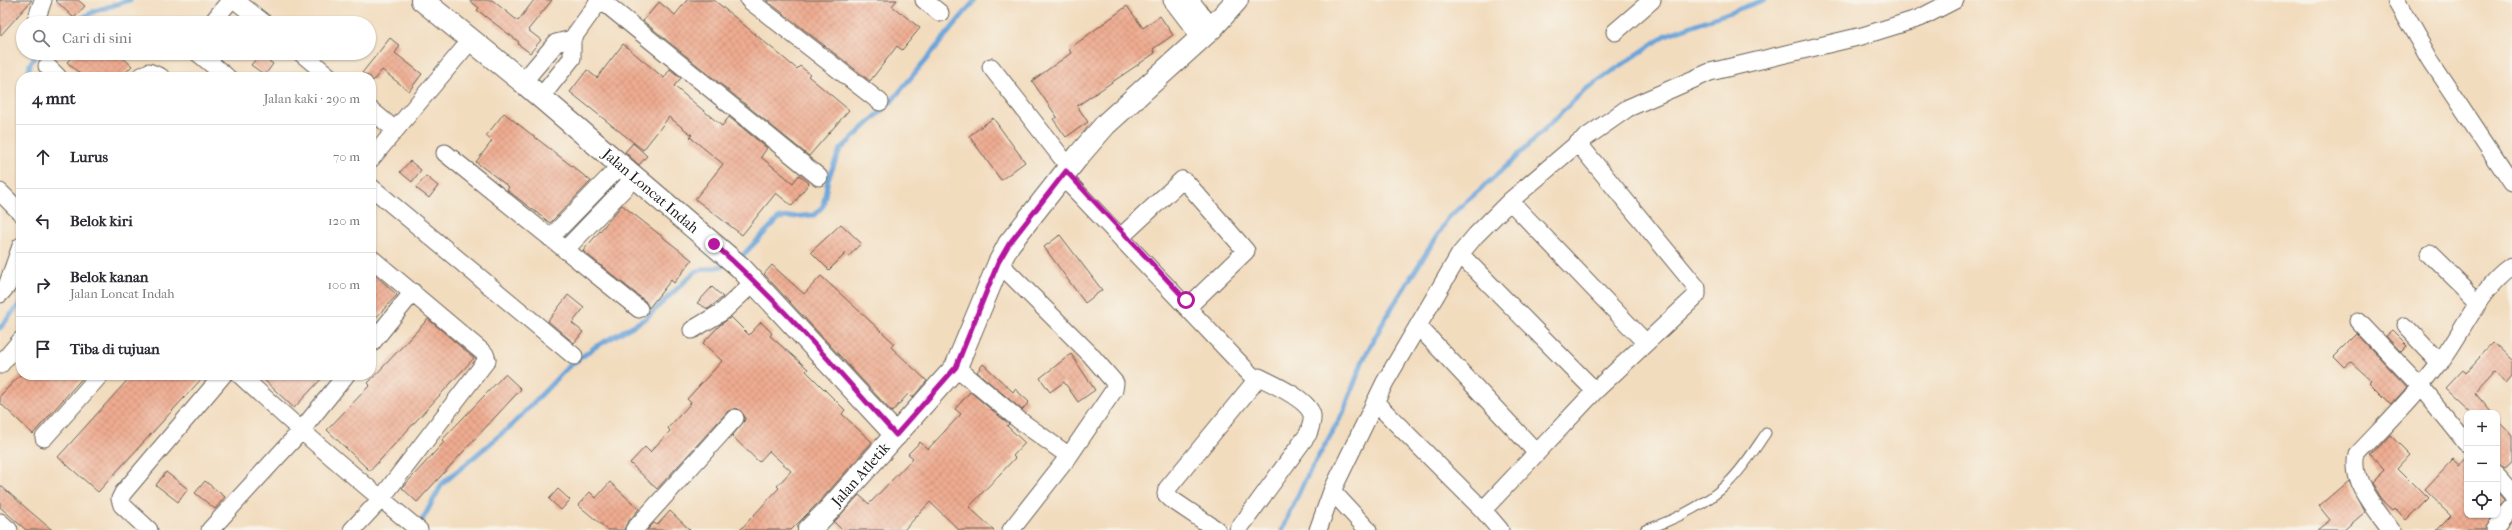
<!DOCTYPE html>
<html lang="id">
<meta charset="utf-8">
<style>
:root{--surface:#fff;--page:#f2f2f3;--text:#2b2b33;--muted:#7c7c81;--line:#e1e1e2}
body{margin:0;font-family:"IM FELL French Canon",serif;background:var(--page);color:var(--text)}
.controls{position:absolute;right:12px;bottom:12px;display:grid;overflow:hidden;border-radius:8px;box-shadow:0 1px 3px #0004}
.controls button{width:36px;height:36px;display:grid;place-items:center;padding:0;border:0;border-bottom:1px solid var(--line);background:var(--surface);color:var(--text);font:20px sans-serif}
.stop{position:absolute;width:12px;height:12px;margin:-9px;border:3px solid #b5179e;border-radius:50%;background:#fff}
.stop.end{background:#b5179e;border-color:#fff;box-shadow:0 1px 4px #0008}
.list{margin:0;padding:0;list-style:none}
h2{display:flex;justify-content:space-between;align-items:center;height:52px;margin:0;padding:0 16px;font-size:17px}
h2 small{font-size:13px;font-weight:400;color:var(--muted)}
.list li{display:grid;grid-template-columns:26px 1fr auto;gap:12px;align-items:center;box-sizing:border-box;height:64px;padding:0 16px;border-top:1px solid var(--line)}
.list b{display:block;font-size:15px;white-space:nowrap}
.list p{margin:0;font-size:13px;white-space:nowrap;color:var(--muted)}
.list em{font-size:13px;font-style:normal;color:var(--muted)}
.icon{flex:none;width:22px;height:22px;fill:none;stroke:currentColor;stroke-width:2;stroke-linecap:round;stroke-linejoin:round}
.map{position:relative;flex:none;width:2512px;height:530px;overflow:hidden}
.search{position:absolute;background:var(--surface);box-shadow:0 1px 3px #0004;left:16px;top:16px;width:360px;height:44px;display:flex;align-items:center;gap:10px;box-sizing:border-box;padding:0 14px;border-radius:22px;color:var(--muted);font-size:15px}
.panel{position:absolute;background:var(--surface);box-shadow:0 1px 3px #0004;left:16px;top:72px;width:360px;height:308px;border-radius:16px}
.map>svg:first-child{display:block}
.lines{fill:none;stroke-linecap:round;stroke-linejoin:round}
.stream{stroke:#69a4da;stroke-width:5}
.building{fill:url(#building-cross-hatch)}
.lane-casing{stroke:#675f55;stroke-width:11}
.street-casing{stroke:#675f55;stroke-width:19}
.secondary-casing{stroke:#675f55;stroke-width:24}
.lane{stroke:#fff;stroke-width:9}
.street{stroke:#fff;stroke-width:17}
.secondary{stroke:#fff;stroke-width:22}
.route{stroke:#b5179e;stroke-width:5}
.labels{text-anchor:middle;stroke-width:3;stroke-linejoin:round;paint-order:stroke}
.street-label{font-size:15px;fill:#1c1c1c;stroke:#f7f3e8}
</style>
<div class="map">
<svg width="2512" height="530" viewBox="0 0 2512 530">
<defs>
<pattern id="building-cross-hatch" width="8" height="8" patternUnits="userSpaceOnUse"><rect width="8" height="8" fill="#eeac91"/><path d="M0 0l8 8M0 8l8-8" fill="none" stroke="#cc937c"/></pattern>
</defs>
<rect width="100%" height="100%" fill="#f7f3e8"/>
<filter id="ink" filterUnits="userSpaceOnUse"><feTurbulence type="fractalNoise" baseFrequency=".025" numOctaves="2"/><feDisplacementMap in="SourceGraphic" scale="8" xChannelSelector="R" yChannelSelector="G"/><feConvolveMatrix kernelMatrix="1 2 1 2 8 2 1 2 1" color-interpolation-filters="sRGB"/></filter>
<filter id="wash" filterUnits="userSpaceOnUse"><feTurbulence type="fractalNoise" baseFrequency=".012" numOctaves="4" result="noise"/><feDisplacementMap in="SourceGraphic" scale="16" xChannelSelector="R" yChannelSelector="G"/><feGaussianBlur stdDeviation="0.9" result="paint"/><feColorMatrix in="noise" values="0 0 0 0 0 0 0 0 0 0 0 0 0 0 0 0 0 1.4 0 .05"/><feComposite in="paint" operator="in"/></filter>
<g filter="url(#wash)">
<rect width="100%" height="100%" fill="#f2dcbe"/>
<g class="lines">
<path class="stream" d="M 73,23 L 95,11 L 130,0
M 28,77 L 30,64 L 37,53
M 739,259 L 779,218 L 814,215 L 823,206 L 828,179 L 840,150 L 891,102 L 975,0
M 0,328 L 21,302
M 419,526 L 442,484 L 512,425 L 567,368 L 595,347 L 645,319 L 696,271 L 728,265
M 1282,530 L 1304,482 L 1343,413 L 1363,360 L 1387,315 L 1449,217 L 1509,164 L 1586,89 L 1666,35 L 1764,0"/>
</g>
<g id="blocks">
<path class="building" d="M 0,0 L 32,0 L 0,36 Z
M 55,0 L 78,0 L 85,6 L 74,18 Z
M 469,0 L 492,0 L 518,21 L 534,0 L 552,0 L 528,30 L 541,40 L 530,53 L 518,44 L 519,42 L 477,10 L 479,8 Z
M 687,0 L 714,0 L 797,69 L 800,66 L 810,74 L 808,76 L 849,110 L 809,156 L 643,21 L 659,2 L 675,15 Z
M 766,0 L 897,0 L 892,6 L 920,28 L 902,50 L 897,46 L 870,81 Z
M 1127,6 L 1143,28 L 1160,16 L 1173,35 L 1153,49 L 1155,53 L 1077,106 L 1088,122 L 1066,137 L 1053,119 L 1057,117 L 1032,81 L 1071,53 L 1069,49 Z
M 390,38 L 400,46 L 395,53 L 422,74 L 409,91 L 382,70 L 373,81 L 371,77 L 362,73 Z
M 623,44 L 664,78 L 670,69 L 681,78 L 674,86 L 722,126 L 729,117 L 767,148 L 761,157 L 793,183 L 799,175 L 809,183 L 792,206 L 776,193 L 742,235 L 695,199 L 723,164 L 690,137 L 692,135 L 669,117 L 643,150 L 570,92 L 587,70 L 597,78 Z
M 76,53 L 118,53 L 132,66 L 121,77 L 83,77 L 67,62 Z
M 260,54 L 273,64 L 265,75 L 251,65 Z
M 504,113 L 591,181 L 550,223 L 507,190 L 509,187 L 476,162 L 492,141 L 486,136 Z
M 993,118 L 1025,162 L 1001,180 L 969,136 Z
M 633,143 L 647,156 L 639,165 L 625,152 Z
M 410,161 L 421,170 L 412,182 L 400,172 Z
M 426,176 L 438,186 L 429,198 L 416,188 Z
M 622,205 L 692,260 L 674,283 L 671,280 L 649,308 L 645,301 L 583,251 Z
M 841,224 L 861,243 L 849,256 L 846,253 L 829,270 L 811,252 Z
M 1060,235 L 1102,290 L 1085,303 L 1044,247 Z
M 772,265 L 804,294 L 821,276 L 894,343 L 891,347 L 927,381 L 912,398 L 908,394 L 892,412 L 764,274 Z
M 371,271 L 397,295 L 371,323 Z
M 712,287 L 723,297 L 708,309 L 697,303 Z
M 568,295 L 584,308 L 572,323 L 583,332 L 574,343 L 548,321 Z
M 731,317 L 749,335 L 761,322 L 772,333 L 770,336 L 808,369 L 806,371 L 845,410 L 842,414 L 872,442 L 820,501 L 791,530 L 740,530 L 779,488 L 777,486 L 791,471 L 769,451 L 759,462 L 732,436 L 745,420 L 744,415 L 737,408 L 728,411 L 657,489 L 630,463 L 645,447 L 650,452 L 670,431 L 668,428 L 691,403 L 687,399 L 722,361 L 703,343 L 720,325 Z
M 428,319 L 474,358 L 370,471 L 327,430 L 370,385 L 368,383 Z
M 2392,331 L 2407,346 L 2401,352 L 2386,336 Z
M 2357,334 L 2407,387 L 2391,405 L 2369,383 L 2371,381 L 2351,363 L 2345,368 L 2334,357 Z
M 2493,343 L 2512,361 L 2512,376 L 2506,383 L 2494,372 L 2475,393 L 2492,413 L 2472,413 L 2445,388 L 2462,370 L 2465,373 Z
M 1071,354 L 1095,390 L 1078,402 L 1064,382 L 1050,392 L 1040,378 Z
M 983,364 L 1013,392 L 1015,389 L 1029,402 L 1022,410 L 977,372 Z
M 505,374 L 521,389 L 417,502 L 402,488 L 444,442 L 442,440 Z
M 20,375 L 85,375 L 33,434 L 0,403 L 0,396 Z
M 132,375 L 205,375 L 98,492 L 58,457 Z
M 259,375 L 325,375 L 294,408 Z
M 970,392 L 1009,424 L 1007,426 L 1025,443 L 1013,456 L 1015,458 L 969,507 L 994,530 L 959,530 L 930,502 L 904,530 L 842,530 L 834,522 L 859,495 L 869,504 L 913,458 L 908,454 L 920,442 L 928,449 L 961,414 L 955,409 Z
M 2497,418 L 2512,435 L 2512,464 L 2505,470 L 2497,466 Z
M 2390,435 L 2410,455 L 2398,468 L 2428,498 L 2406,520 L 2395,508 L 2393,510 L 2381,499 L 2371,483 L 2384,470 L 2371,456 Z
M 2467,457 L 2467,515 L 2493,515 L 2484,530 L 2437,530 L 2451,516 L 2424,490 L 2453,459 L 2460,465 Z
M 166,472 L 188,489 L 178,502 L 156,485 Z
M 2349,480 L 2365,512 L 2344,530 L 2317,530 L 2330,520 L 2319,506 Z
M 205,481 L 225,497 L 215,509 L 195,493 Z
M 610,482 L 639,509 L 627,523 L 624,530 L 608,530 L 578,505 L 590,492 L 596,498 Z
M 0,485 L 25,507 L 52,530 L 26,530 L 0,507 Z
M 558,489 L 570,500 L 561,510 L 549,499 Z
M 2497,491 L 2506,501 L 2497,511 Z
M 670,511 L 690,530 L 647,530 L 654,523 L 657,525 Z"/>
</g>
</g>
<g filter="url(#ink)">
<use href="#blocks" fill-opacity="0" stroke="#675f55" stroke-width="1"/>
<g class="lines">
<g class="lane-casing">
<path id="lane" d="M 1645,530 C 1674,520 1707,504 1729,482 C 1744,467 1755,449 1766,433"/>
</g>
<g class="street-casing">
<path id="street" d="M 601,0 L 819,177
M 749,0 L 880,102
M 924,0 L 940,13
M 1172,0 L 1201,38
M 1190,0 L 1212,28
M 2396,0 L 2430,60 L 2512,183
M 35,23 L 43,0
M 212,23 L 228,3 L 235,0 L 264,23
M 1615,32 L 1652,0
M 198,53 L 227,77
M 301,53 L 330,77
M 47,66 L 58,77
M 991,67 L 1069,167
M 140,77 L 149,72 L 161,77
M 523,82 L 556,43 L 572,39
M 541,97 L 572,58 L 572,39 L 600,0
M 371,110 L 395,130
M 445,153 L 639,309
M 371,159 L 471,40
M 1062,176 L 1252,376 L 1255,382
M 371,187 L 574,356
M 0,192 L 21,213
M 1510,201 L 1645,342
M 1124,234 L 1182,180 L 1186,182 L 1246,251 L 1190,305
M 550,238 L 622,164
M 565,250 L 636,176
M 1460,254 L 1595,391
M 2430,254 L 2479,302
M 999,263 L 1089,353 L 1115,383 L 1114,390 L 1069,456 L 1011,530
M 0,294 L 7,286 L 21,246
M 2358,321 L 2420,386 L 2467,444
M 1418,326 L 1537,453
M 2405,326 L 2440,363
M 692,330 L 722,312 L 754,282
M 371,344 L 413,292
M 0,365 L 21,340
M 956,367 L 1019,420 L 1069,456
M 240,375 C 298,429 358,480 419,530
M 1375,402 L 1483,510
M 44,438 L 100,375
M 2497,476 L 2512,493
M 1332,491 L 1368,530
M 0,522 L 9,530
M 149,530 L 122,505 L 120,499 L 123,493 L 223,375
M 210,530 L 300,432 L 346,375
M 352,530 L 380,500 L 487,360 L 485,354 L 371,258
M 634,530 L 735,418
M 1217,530 L 1171,499 L 1166,494 L 1167,489 L 1259,377 C 1273,384 1308,399 1312,415 C 1313,422 1310,428 1308,434 L 1238,530
M 1318,530 L 1332,491 L 1385,382 L 1460,254 L 1476,235 L 1510,201 L 1578,143 L 1628,108 L 1710,72 L 1862,36 L 1920,18 L 1955,0
M 1500,530 L 1483,510 L 1595,391 L 1697,295 L 1697,288 L 1578,143
M 2391,530 C 2377,510 2350,481 2357,455 C 2385,425 2415,396 2440,362 C 2464,331 2479,289 2512,266
M 2494,530 L 2512,508"/>
</g>
<g class="secondary-casing">
<g id="secondary">
<path id="s1" d="M 422,0 L 523,82 L 740,267 L 896,435"/>
<path id="s2" d="M 809,530 L 829,510 L 956,367 L 999,263 L 1009,244 L 1080,154 L 1106,124 L 1212,28 L 1237,0"/>
</g>
</g>
<use href="#lane" class="lane"/>
<use href="#street" class="street"/>
<use href="#secondary" class="secondary"/>
</g>
</g>
<g class="lines" filter="url(#ink)">
<path class="route" d="M 714,244 C 780,302 837,370 896,435 L 956,367 L 998,263 L 1009,244 L 1066,171 L 1186,300"/>
</g>
<g class="labels">
<g class="street-label">
<text dy="5" stroke="none"><textPath href="#s1" startOffset="298">Jalan Loncat Indah</textPath></text>
<text dy="5" stroke="none"><textPath href="#s2" startOffset="76">Jalan Atletik</textPath></text>
</g>
</g>
</svg>
<div class="controls">
<button>+</button>
<button>−</button>
<button><svg class="icon" aria-label="locate" viewBox="0 0 24 24"><circle cx="12" cy="12" r="6"/><path d="M12 2v4M12 18v4M2 12h4M18 12h4"/></svg></button>
</div>
<div class="stop" style="left:1186px;top:300px"></div>
<div class="stop end" style="left:714px;top:244px"></div>
<div class="search"><svg class="icon" aria-label="search" viewBox="0 0 24 24"><circle cx="10" cy="10" r="6"/><path d="M15 15l6 6"/></svg>Cari di sini</div>
<section class="panel">
<h2>4 mnt<small>Jalan kaki · 290 m</small></h2>
<ul class="list">
<li><svg class="icon" aria-label="ahead" viewBox="0 0 24 24"><path d="M12 20V5M6 11l6-6 6 6"/></svg><div><b>Lurus</b></div><em>70 m</em></li>
<li><svg class="icon" aria-label="left" viewBox="0 0 24 24"><path d="M17 20v-9H6M10 6l-5 5 5 5"/></svg><div><b>Belok kiri</b></div><em>120 m</em></li>
<li><svg class="icon" aria-label="right" viewBox="0 0 24 24"><path d="M7 20v-9h11M14 6l5 5-5 5"/></svg><div><b>Belok kanan</b><p>Jalan Loncat Indah</p></div><em>100 m</em></li>
<li><svg class="icon" aria-label="arrive" viewBox="0 0 24 24"><path d="M6 21V4h12l-3 4 3 4H6"/></svg><div><b>Tiba di tujuan</b></div></li>
</ul>
</section>
</div>
